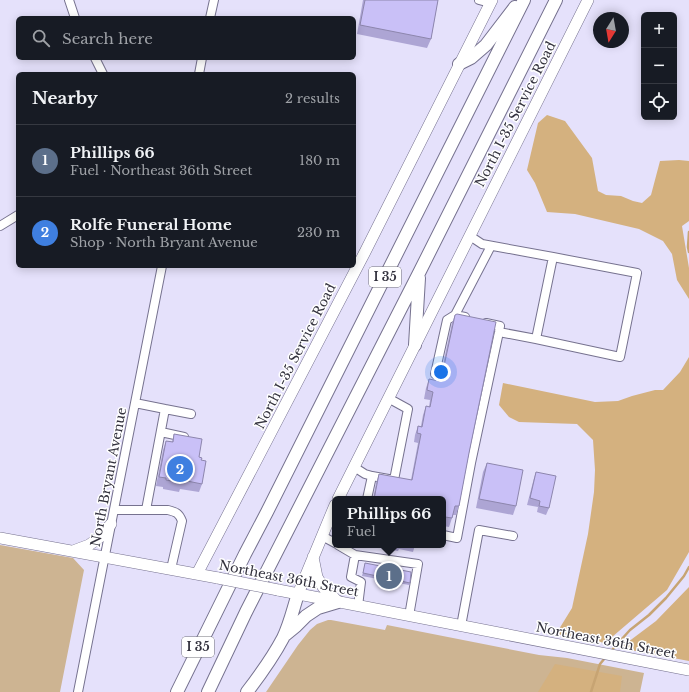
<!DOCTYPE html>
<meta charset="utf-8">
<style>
:root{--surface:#171b24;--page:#20242c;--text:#f1f3f6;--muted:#9ea1a6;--line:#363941;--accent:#a37427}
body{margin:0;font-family:"Libre Baskerville",serif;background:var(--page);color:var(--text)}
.controls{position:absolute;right:12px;top:12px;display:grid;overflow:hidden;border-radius:6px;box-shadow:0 2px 10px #0003}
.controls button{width:36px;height:36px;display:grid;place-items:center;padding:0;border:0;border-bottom:1px solid var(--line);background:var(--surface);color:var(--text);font:20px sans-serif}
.compass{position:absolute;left:593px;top:12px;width:36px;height:36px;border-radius:50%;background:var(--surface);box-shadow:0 2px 10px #0003;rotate:191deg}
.you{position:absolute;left:441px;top:372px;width:14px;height:14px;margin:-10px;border:3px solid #fff;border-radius:50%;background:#1a73e8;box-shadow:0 0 0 6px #1a73e833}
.badge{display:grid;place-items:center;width:26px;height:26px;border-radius:50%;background:var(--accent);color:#fff;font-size:13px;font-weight:700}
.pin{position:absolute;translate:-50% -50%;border:2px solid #fff;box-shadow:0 1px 4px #0006}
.popup{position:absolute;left:332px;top:496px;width:114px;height:52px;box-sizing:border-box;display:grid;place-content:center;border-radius:6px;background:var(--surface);filter:drop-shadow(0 1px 3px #0005);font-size:13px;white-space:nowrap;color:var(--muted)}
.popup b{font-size:15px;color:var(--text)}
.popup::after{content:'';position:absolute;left:50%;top:100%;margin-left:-8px;border:8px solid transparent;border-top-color:var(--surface)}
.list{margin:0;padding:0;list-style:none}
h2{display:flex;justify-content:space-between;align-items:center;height:52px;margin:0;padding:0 16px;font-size:17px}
h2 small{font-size:13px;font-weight:400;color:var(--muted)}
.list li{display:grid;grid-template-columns:26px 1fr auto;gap:12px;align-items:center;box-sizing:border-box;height:72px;padding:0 16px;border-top:1px solid var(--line)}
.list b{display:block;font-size:15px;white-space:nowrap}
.list p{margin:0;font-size:13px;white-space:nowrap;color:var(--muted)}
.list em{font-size:13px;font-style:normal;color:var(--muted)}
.icon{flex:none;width:22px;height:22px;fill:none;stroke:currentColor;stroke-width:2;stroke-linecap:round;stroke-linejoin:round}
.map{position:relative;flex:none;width:689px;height:692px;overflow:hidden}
.search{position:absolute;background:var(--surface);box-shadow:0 2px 10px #0003;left:16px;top:16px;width:340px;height:44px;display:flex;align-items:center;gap:10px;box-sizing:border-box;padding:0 14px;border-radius:6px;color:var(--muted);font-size:15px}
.panel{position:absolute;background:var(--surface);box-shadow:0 2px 10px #0003;left:16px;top:72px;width:340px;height:196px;border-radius:6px}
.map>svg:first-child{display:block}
.green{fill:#cdb492}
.forest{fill:#d4b17f}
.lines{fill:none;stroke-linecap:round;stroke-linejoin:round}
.stream{stroke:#c7a473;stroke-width:2.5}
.minor-casing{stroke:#76728f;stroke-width:10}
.major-casing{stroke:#76728f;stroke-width:12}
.highway-casing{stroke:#76728f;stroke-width:14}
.minor{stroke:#fff;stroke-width:8}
.major{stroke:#fff;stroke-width:11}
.highway{stroke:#fff;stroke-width:12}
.major-bridge-casing{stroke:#76728f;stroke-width:12;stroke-linecap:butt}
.major-bridge{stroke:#fff;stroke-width:11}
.wall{fill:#ada5d4}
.building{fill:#c9c0f7;stroke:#8d86ad}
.labels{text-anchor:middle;stroke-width:3;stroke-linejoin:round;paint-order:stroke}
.shield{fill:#fff;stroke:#717079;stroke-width:1}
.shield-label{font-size:12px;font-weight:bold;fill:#34333f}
.street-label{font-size:13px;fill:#34333f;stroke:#fff}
</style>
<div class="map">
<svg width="689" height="692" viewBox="0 0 689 692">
<rect width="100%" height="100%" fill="#e5e1fb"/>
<path class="green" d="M 0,545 L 73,558 L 84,570 L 60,692 L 0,692 Z
M 328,620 L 331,620 L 385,630 L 387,625 L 539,655 L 567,658 L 644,673 L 640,692 L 266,692 L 298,645 L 310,630 L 317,624 Z"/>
<path class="forest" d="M 547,115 L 565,121 L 592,158 L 598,191 L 606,195 L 621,196 L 633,201 L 642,203 L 651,195 L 660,161 L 679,160 L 689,161 L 689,221 L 682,226 L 689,268 L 689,299 L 677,280 L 672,254 L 663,241 L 639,229 L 575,214 L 547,212 L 535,183 L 527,170 L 538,123 Z
M 689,357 L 689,552 L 667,590 L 605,643 L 556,634 L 572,608 L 588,534 L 594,492 L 595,470 L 593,440 L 577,424 L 519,422 L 509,417 L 499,405 L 503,383 L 595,402 L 618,401 L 632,396 L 655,390 L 663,390 L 680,372 Z
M 689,587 L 689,661 L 620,648 L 656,621 Z
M 555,664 L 622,676 L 620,692 L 538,692 Z"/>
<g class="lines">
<path class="stream" d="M 689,232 L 688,247 L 689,252
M 611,651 L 630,630 L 649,615 L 666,598 L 684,576 L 689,567
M 591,692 L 600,664 L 605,658"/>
<g class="minor-casing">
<path id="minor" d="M 69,0 L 75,18
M 479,0 L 490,3
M 210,18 L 214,0
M 95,58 L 103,74
M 199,74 L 202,58
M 0,226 L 18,215
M 470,236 L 482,244 L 553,257 L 536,339 L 499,332
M 455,315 L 491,246
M 536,339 L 620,357 L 637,273 L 553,257
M 435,374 L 447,320 L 455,315 L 465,317
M 135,403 L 165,409 L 146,510
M 165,409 L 191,414
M 161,432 L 184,437
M 354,467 L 365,474 L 372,476 L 367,499
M 372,476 L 394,480 L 408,409 L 388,398
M 114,510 L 168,510 C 176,512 179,513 182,521 L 171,569
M 443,535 L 457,538 L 471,463 L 499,332 L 500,326 L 486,323
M 322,536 L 335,543
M 338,545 L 355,555 L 418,564 L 409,616
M 355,555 L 351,577 L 361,582 L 358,606
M 461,626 L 479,530 L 513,536
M 78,692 L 162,266"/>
</g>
<g class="major-casing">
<path id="major" d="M 338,499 L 588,0
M 0,538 L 218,578
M 73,551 L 89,545 L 100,537 L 111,524
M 313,557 L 317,577 L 323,587 L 338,602
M 197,574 L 365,252 L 492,0
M 278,590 L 689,670
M 298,594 L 335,505"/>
</g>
<g class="highway-casing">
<path id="highway" d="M 459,64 L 471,58 L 486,45 L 515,7
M 415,345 L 419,278
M 285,635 L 296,626 L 306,616 L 318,608 L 338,602
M 177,692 L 245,554 L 267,512 L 524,0
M 208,692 L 246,612 L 420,271 L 556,0
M 247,692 C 260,675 273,657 283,638 C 290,624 293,609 298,594"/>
</g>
<use href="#minor" class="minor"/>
<use href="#major" class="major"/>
<use href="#highway" class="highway"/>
<g class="major-bridge-casing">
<path id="major-bridge" d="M 218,578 L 278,590"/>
</g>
<use href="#major-bridge" class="major-bridge"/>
</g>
<path class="wall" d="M 363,0 L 438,0 L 431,39 L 427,48 L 357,34 Z
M 455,315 L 469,453 L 459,506 L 456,515 L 453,515 L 449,527 L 443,526 L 443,499 L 373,499 L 376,483 L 379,474 L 411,480 L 418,443 L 414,442 L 415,435 L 418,426 L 421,426 L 423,415 L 426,406 L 429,407 L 430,400 L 424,399 L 426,388 L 429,379 L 438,381 L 442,369 L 452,323 Z
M 174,434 L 199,457 L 201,460 L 202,484 L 199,492 L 180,489 L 179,492 L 163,489 L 163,487 L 156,486 L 163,450 L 166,441 L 172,442 Z
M 487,463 L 516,506 L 513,515 L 476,508 L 483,472 Z
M 536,472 L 549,508 L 546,515 L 537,512 L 538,507 L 527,505 L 534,478 Z
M 379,545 L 415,545 L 413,552 L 399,549 L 398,551 L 391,550 L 392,548 Z
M 365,563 L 410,583 L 409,585 L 362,576 Z"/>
<path class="building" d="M 365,0 L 438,0 L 431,39 L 360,25 Z
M 457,314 L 496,322 L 469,453 L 459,506 L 455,506 L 452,518 L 445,517 L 444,521 L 443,521 L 443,499 L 374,499 L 379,474 L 412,480 L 421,434 L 417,433 L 418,426 L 422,427 L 426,406 L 430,407 L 433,392 L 427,390 L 429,379 L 439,381 L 441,370 L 444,366 L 455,315 Z
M 174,434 L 202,439 L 199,457 L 202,458 L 201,460 L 206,461 L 202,484 L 182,480 L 182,483 L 166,480 L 166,478 L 159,477 L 166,441 L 173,442 Z
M 487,463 L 523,470 L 516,506 L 479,499 Z
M 536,472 L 556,476 L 549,508 L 539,506 L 540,501 L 530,498 Z
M 365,563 L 411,572 L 410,583 L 363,573 Z"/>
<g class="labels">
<g class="shield">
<rect x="369" y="267" width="32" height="20" rx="3"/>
<rect x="182" y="637" width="32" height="20" rx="3"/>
</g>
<g class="shield-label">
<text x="385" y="281">I 35</text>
<text x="198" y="651">I 35</text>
</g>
<g class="street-label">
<text transform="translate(515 114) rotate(-63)" y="5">North I-35 Service Road</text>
<text transform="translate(295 356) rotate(-63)" y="5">North I-35 Service Road</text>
<text transform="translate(108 477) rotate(-79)" y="5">North Bryant Avenue</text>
<text transform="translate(289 578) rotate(11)" y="5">Northeast 36th Street</text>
<text transform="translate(606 640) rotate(11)" y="5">Northeast 36th Street</text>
</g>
</g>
</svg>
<div class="controls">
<button>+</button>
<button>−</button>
<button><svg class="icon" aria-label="locate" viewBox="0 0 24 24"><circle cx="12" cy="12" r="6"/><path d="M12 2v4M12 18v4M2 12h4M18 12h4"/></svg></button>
</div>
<svg class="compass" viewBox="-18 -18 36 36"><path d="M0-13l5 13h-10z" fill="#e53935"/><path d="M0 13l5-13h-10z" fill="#9ea1a6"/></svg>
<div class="you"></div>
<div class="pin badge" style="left:389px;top:576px;background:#5c6f8a">1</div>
<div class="popup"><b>Phillips 66</b>Fuel</div>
<div class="pin badge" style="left:180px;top:469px;background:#3f7fe0">2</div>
<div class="search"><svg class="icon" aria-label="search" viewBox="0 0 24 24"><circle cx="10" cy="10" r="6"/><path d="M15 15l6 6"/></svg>Search here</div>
<section class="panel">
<h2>Nearby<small>2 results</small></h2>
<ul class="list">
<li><span class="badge" style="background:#5c6f8a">1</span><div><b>Phillips 66</b><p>Fuel · Northeast 36th Street</p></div><em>180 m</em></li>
<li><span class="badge" style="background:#3f7fe0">2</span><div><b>Rolfe Funeral Home</b><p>Shop · North Bryant Avenue</p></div><em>230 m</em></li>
</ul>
</section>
</div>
